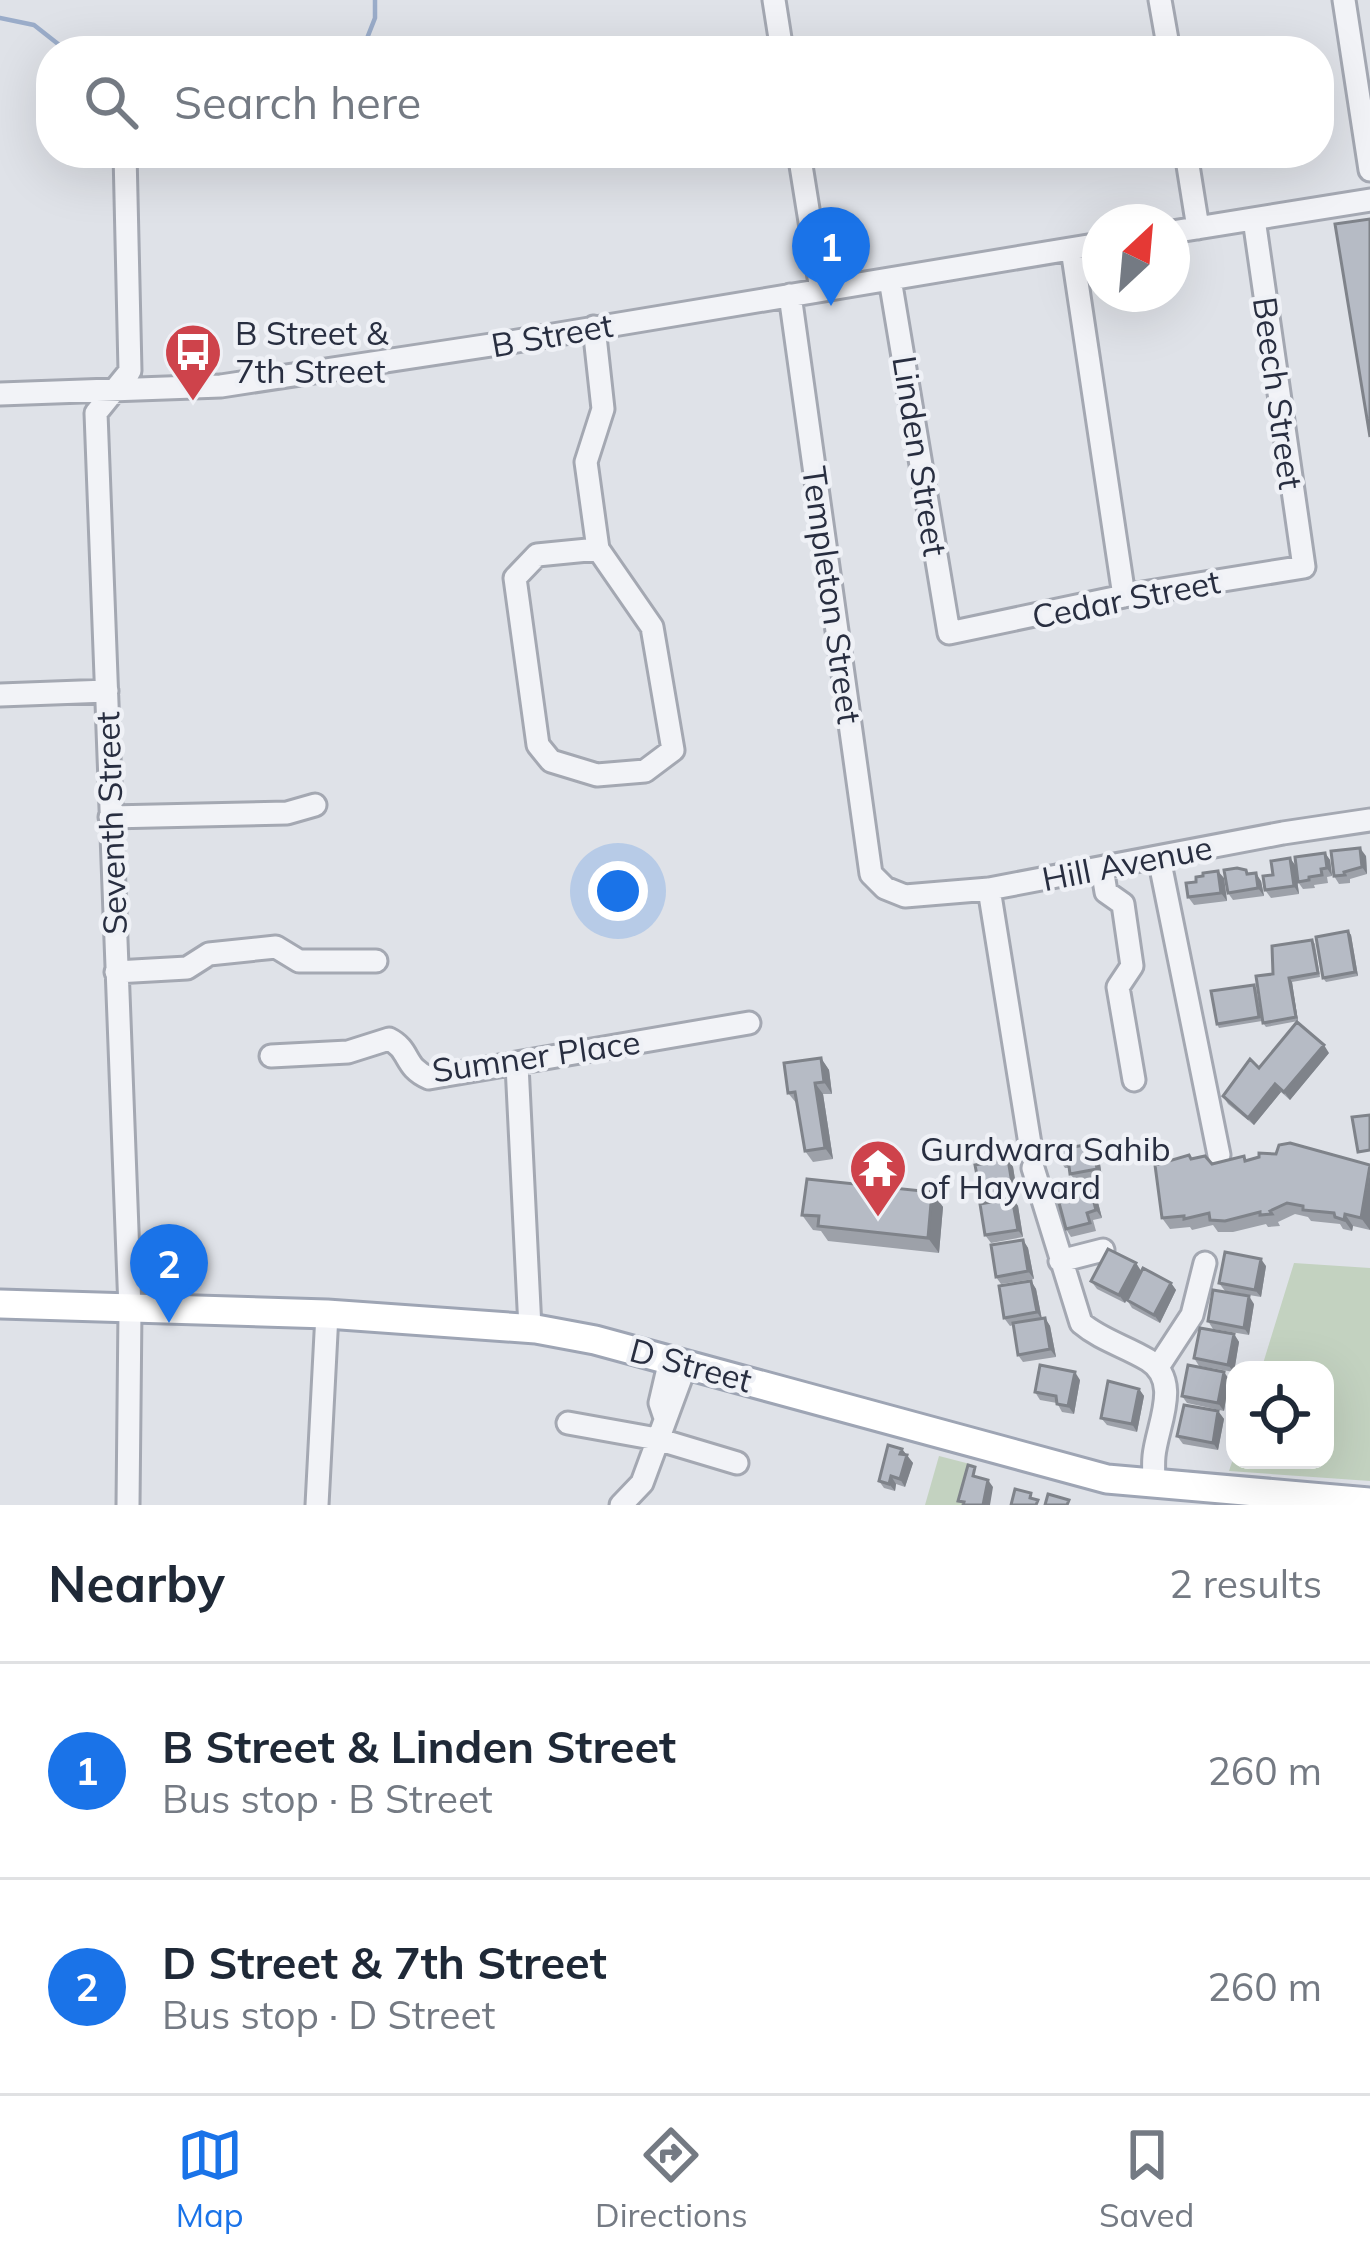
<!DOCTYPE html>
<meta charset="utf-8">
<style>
:root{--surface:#fff;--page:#f2f2f3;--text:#1f2937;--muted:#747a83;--line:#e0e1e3;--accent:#1a73e8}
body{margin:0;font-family:Mulish,sans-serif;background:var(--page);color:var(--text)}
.controls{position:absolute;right:36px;bottom:36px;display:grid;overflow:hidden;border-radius:24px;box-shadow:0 12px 48px #0002}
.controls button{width:108px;height:108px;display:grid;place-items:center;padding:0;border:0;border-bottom:3px solid var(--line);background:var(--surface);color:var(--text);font:60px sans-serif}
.compass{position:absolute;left:1082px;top:204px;width:108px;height:108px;border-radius:50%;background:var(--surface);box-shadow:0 12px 48px #0002;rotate:26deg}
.you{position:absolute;left:618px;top:891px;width:42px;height:42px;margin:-30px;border:9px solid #fff;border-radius:50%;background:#1a73e8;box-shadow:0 0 0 18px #1a73e833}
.badge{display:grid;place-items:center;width:78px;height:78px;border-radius:50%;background:var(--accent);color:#fff;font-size:39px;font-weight:700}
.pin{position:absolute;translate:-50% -99px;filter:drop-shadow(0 3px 6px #0008)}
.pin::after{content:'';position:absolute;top:63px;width:42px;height:36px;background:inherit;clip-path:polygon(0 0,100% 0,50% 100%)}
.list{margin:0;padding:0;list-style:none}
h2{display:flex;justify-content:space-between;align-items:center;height:156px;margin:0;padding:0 48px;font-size:51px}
h2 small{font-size:39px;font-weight:400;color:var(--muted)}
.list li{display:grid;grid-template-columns:78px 1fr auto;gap:36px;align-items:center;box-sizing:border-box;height:216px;padding:0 48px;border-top:3px solid var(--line)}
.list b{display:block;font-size:45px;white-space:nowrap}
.list p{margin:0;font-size:39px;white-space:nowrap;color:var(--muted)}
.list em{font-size:39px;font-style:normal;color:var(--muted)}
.icon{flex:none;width:66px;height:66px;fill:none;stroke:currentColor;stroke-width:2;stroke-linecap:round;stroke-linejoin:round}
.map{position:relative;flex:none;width:1370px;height:1505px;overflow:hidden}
.search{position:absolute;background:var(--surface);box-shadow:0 12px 48px #0002;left:36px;right:36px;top:36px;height:132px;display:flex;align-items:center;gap:30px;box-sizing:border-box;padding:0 42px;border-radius:48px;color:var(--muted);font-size:45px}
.sheet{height:588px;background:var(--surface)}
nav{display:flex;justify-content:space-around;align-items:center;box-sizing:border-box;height:168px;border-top:3px solid var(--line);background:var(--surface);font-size:33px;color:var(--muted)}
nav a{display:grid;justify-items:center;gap:6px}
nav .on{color:var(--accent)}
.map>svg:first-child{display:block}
.green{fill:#c3d2c0}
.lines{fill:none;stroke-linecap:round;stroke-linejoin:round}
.stream{stroke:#9aacc9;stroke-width:4.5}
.minor-casing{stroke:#a4a8b2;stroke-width:27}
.major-casing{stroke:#9ea5b4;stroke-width:33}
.minor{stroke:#f2f3f7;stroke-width:21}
.major{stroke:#fff;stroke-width:27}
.wall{fill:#9da1a9}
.shaded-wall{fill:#7f838a}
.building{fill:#b6bbc5;stroke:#7f838a;stroke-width:3}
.labels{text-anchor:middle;stroke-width:9;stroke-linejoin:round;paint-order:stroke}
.poi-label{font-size:33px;fill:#282e40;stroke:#eff1f6;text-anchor:start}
.street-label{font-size:33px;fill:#282e40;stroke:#eff1f6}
</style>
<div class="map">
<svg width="1370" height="1505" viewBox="0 0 1370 1505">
<rect width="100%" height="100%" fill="#dfe2e8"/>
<path class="green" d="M 1294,1263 L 1370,1268 L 1370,1481 L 1229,1471 L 1235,1453 L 1235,1460 L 1325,1460 L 1325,1370 L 1261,1370 Z
M 939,1456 L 974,1465 L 964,1505 L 925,1505 Z"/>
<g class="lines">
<path class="stream" d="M 0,18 L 34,25 L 67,51
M 362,51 L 375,18 L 375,0"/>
<g class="minor-casing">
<path id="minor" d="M 774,0 L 782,51
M 1160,0 L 1169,51
M 1344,0 L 1370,170
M 125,153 L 130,371 L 96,413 L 130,1309 L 128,1505
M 799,153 L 821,290
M 1186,153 L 1198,228
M 1172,232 L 1370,200
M 1072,249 L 1124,596
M 890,279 L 949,633 L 1124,596 L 1304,567 L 1254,219
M 790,295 L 871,874 L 885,888 L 905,896 L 989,889 L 1283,833 L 1370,820
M 594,327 L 603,409 L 586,462 L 598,549
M 0,394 L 221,386 L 511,342 L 1100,244
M 598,549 L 652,627 L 673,750 L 645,771 L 597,775 L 551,761 L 538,745 L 515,578 L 537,555 Z
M 0,695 L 107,691
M 110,817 L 287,813 L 315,805
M 1159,858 L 1219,1155
M 1102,868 L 1106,892 L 1123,904 L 1132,966 L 1118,987 L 1134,1080
M 989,889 L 1030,1144
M 116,972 L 187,968 L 209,954 L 276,947 L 299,961 L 376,961
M 271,1056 L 348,1052 L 389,1039 C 411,1050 403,1067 429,1078 L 749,1023
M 517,1065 L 530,1328
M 1033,1168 L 1081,1323 C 1101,1340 1125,1346 1148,1360 C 1182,1381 1157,1425 1154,1456 C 1153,1465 1154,1475 1154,1485
M 1060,1261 L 1103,1250
M 1158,1367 L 1192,1315 L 1205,1263
M 664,1415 L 660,1403 L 670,1360
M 568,1423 L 657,1439 L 737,1463
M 317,1505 L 327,1314
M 621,1505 L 642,1483 L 686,1364"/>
</g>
<g class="major-casing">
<path id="major" d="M 0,1304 L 327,1314 L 536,1329 L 595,1340 L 1107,1479 L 1370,1502"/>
</g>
<use href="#minor" class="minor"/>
<use href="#major" class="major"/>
</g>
<path class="wall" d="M 1325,853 L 1330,860 L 1332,876 L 1327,877 L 1328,883 L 1314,885 L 1315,888 L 1303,889 L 1298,882 Z
M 1366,856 L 1367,874 L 1350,879 L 1350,883 L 1339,884 L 1334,876 Z
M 1290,858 L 1295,865 L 1299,894 L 1271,898 L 1265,890 L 1273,875 Z
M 1249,874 L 1261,881 L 1264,896 L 1233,900 L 1228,893 Z
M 1224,878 L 1227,901 L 1194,905 L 1188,897 Z
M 1348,931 L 1351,935 L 1358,976 L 1326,982 L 1323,978 Z
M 1312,940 L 1315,944 L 1320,977 L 1292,982 L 1298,1021 L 1266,1027 L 1263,1023 L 1273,974 Z
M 1254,985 L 1256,988 L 1262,1021 L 1219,1028 L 1217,1024 Z
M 1329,1053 L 1290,1100 L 1281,1092 L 1254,1125 L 1228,1104 L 1223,1096 Z
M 821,1058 L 829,1070 L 832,1094 L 823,1094 L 833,1159 L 813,1162 L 805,1151 L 797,1104 L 788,1093 Z
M 1093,1144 L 1098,1151 L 1102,1177 L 1076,1181 L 1070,1174 L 1069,1168 L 1065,1168 L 1060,1161 Z
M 1008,1159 L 1013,1167 L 1018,1198 L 1013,1199 L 1018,1206 L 1023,1237 L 991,1243 L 985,1235 L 986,1203 L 981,1196 Z
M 1192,1159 L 1212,1164 L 1246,1160 L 1370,1165 L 1370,1230 L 1353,1226 L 1352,1231 L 1343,1229 L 1340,1224 L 1311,1221 L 1308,1217 L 1295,1214 L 1278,1222 L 1280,1226 L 1268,1227 L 1266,1224 L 1233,1232 L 1218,1232 L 1213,1225 L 1192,1230 L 1190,1227 L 1170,1229 L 1162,1218 Z
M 1088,1180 L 1094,1187 L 1102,1218 L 1093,1220 L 1096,1231 L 1071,1237 L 1066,1229 Z
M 932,1192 L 943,1207 L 939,1253 L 828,1241 L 821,1231 L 813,1230 L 802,1215 Z
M 1023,1240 L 1028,1248 L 1034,1279 L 1001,1284 L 996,1277 Z
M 1136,1263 L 1141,1271 L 1125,1303 L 1097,1289 L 1091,1281 Z
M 1266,1266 L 1261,1297 L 1225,1291 L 1219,1283 Z
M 1031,1281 L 1036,1289 L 1042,1319 L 1045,1318 L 1050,1326 L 1056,1357 L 1023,1362 L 1018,1355 L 1013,1325 L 1010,1326 L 1004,1318 Z
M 1171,1283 L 1176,1290 L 1160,1323 L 1132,1308 L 1127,1300 Z
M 1254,1304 L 1249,1335 L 1213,1329 L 1208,1321 Z
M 1234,1334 L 1239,1342 L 1234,1372 L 1199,1366 L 1194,1358 Z
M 1229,1379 L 1224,1411 L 1187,1403 L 1182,1396 Z
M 1080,1380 L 1074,1414 L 1062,1412 L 1057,1403 L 1040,1400 L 1035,1392 Z
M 1139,1389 L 1144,1396 L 1137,1432 L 1107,1425 L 1101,1418 Z
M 1218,1411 L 1224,1419 L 1218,1450 L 1183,1444 L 1177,1436 Z
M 902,1449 L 913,1463 L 905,1487 L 896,1484 L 895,1491 L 884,1488 L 879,1481 Z"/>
<path class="shaded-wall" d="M 1360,848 L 1366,856 L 1367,874 L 1362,867 Z
M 1325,853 L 1330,860 L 1332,876 L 1327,868 Z
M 1290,858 L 1295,865 L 1299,894 L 1294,886 Z
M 1218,871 L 1224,878 L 1227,901 L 1221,893 Z
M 1256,873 L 1261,881 L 1264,896 L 1258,888 Z
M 1348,931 L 1351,935 L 1358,976 L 1355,972 Z
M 1289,978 L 1292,982 L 1298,1021 L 1296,1017 Z
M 1324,1045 L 1329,1053 L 1290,1100 L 1284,1092 Z
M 821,1058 L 829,1070 L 832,1094 L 824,1082 Z
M 815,1083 L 823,1094 L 833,1159 L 825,1148 Z
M 1275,1084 L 1281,1092 L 1254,1125 L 1248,1118 Z
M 1093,1144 L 1098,1151 L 1102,1177 L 1097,1169 Z
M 1008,1159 L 1013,1167 L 1018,1198 L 1013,1190 Z
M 1370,1174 L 1370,1230 L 1361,1218 Z
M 1088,1180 L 1094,1187 L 1102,1218 L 1096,1210 Z
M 932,1192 L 943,1207 L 939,1253 L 928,1238 Z
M 1012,1198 L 1018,1206 L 1023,1237 L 1018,1230 Z
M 1345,1214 L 1353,1226 L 1352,1231 L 1344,1220 Z
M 1023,1240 L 1028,1248 L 1034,1279 L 1028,1271 Z
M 1261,1259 L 1266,1266 L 1261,1297 L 1255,1290 Z
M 1136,1263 L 1141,1271 L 1125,1303 L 1119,1295 Z
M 1031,1281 L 1036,1289 L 1042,1320 L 1037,1312 Z
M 1171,1283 L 1176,1290 L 1160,1323 L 1154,1315 Z
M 1249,1296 L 1254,1304 L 1249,1335 L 1244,1328 Z
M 1045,1318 L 1050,1326 L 1056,1357 L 1050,1349 Z
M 1234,1334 L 1239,1342 L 1234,1372 L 1228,1365 Z
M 1075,1372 L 1080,1380 L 1074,1414 L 1068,1406 Z
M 1224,1372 L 1229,1379 L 1224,1411 L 1218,1403 Z
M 1139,1389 L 1144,1396 L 1137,1432 L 1132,1424 Z
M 1218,1411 L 1224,1419 L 1218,1450 L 1213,1443 Z
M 902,1449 L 913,1463 L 905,1487 L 900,1479 Z
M 891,1476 L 896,1484 L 895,1491 L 889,1484 Z
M 988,1480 L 993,1487 L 990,1505 L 983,1505 Z"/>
<path class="building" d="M 1370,219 L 1370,437 L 1335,224 Z
M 1360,848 L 1362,867 L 1344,872 L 1345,875 L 1334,876 L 1331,851 Z
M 1325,853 L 1327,868 L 1321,869 L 1322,875 L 1309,877 L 1309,880 L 1298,882 L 1295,857 Z
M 1290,858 L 1294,886 L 1265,890 L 1263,876 L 1273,875 L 1271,861 Z
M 1237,868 L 1246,870 L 1247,874 L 1256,873 L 1258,888 L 1228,893 L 1224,870 Z
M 1218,871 L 1221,893 L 1188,897 L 1186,883 L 1196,882 L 1196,877 L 1203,876 L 1203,873 Z
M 1348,931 L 1355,972 L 1323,978 L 1316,937 Z
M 1312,940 L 1318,973 L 1289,978 L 1296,1017 L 1263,1023 L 1256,976 L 1273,974 L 1272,946 Z
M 1254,985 L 1259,1017 L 1217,1024 L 1211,991 Z
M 1297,1022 L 1324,1045 L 1284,1092 L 1275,1084 L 1248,1118 L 1223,1096 L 1250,1059 L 1259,1068 Z
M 821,1058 L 824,1082 L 815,1083 L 825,1148 L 805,1151 L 795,1092 L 788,1093 L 784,1063 Z
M 1370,1115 L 1370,1150 L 1358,1152 L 1352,1117 Z
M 1290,1143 L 1370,1165 L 1361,1218 L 1345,1214 L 1344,1220 L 1335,1217 L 1334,1213 L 1303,1210 L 1303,1206 L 1287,1203 L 1270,1211 L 1272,1214 L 1260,1215 L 1260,1212 L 1225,1221 L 1210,1220 L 1209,1213 L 1184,1219 L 1184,1216 L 1162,1218 L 1155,1165 L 1189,1155 L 1191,1159 L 1205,1156 L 1212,1164 L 1244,1156 L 1245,1161 L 1259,1157 L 1259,1153 L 1276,1154 L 1279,1145 Z
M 1093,1144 L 1097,1169 L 1070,1174 L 1068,1159 L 1060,1161 L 1058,1149 Z
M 1008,1159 L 1013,1190 L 981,1196 L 975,1165 Z
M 807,1179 L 932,1192 L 928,1238 L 818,1226 L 819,1216 L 802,1215 Z
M 1088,1180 L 1096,1210 L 1087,1213 L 1090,1223 L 1066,1229 L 1055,1188 Z
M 1012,1198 L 1018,1230 L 985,1235 L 980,1204 Z
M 1023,1240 L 1028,1271 L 996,1277 L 991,1245 Z
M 1108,1249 L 1136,1263 L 1119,1295 L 1091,1281 Z
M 1225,1252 L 1261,1259 L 1255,1290 L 1219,1283 Z
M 1143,1268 L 1171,1283 L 1154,1315 L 1127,1300 Z
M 1031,1281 L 1037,1312 L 1004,1318 L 999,1286 Z
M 1213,1290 L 1249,1296 L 1244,1328 L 1208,1321 Z
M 1045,1318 L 1050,1349 L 1018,1355 L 1013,1323 Z
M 1200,1328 L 1234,1334 L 1228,1365 L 1194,1358 Z
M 1040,1365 L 1075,1372 L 1068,1406 L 1057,1404 L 1056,1396 L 1035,1392 Z
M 1188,1365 L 1224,1372 L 1218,1403 L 1182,1396 Z
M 1108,1381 L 1139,1389 L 1132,1424 L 1101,1418 Z
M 1184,1405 L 1218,1411 L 1213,1443 L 1177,1436 Z
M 888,1445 L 902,1449 L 900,1454 L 907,1455 L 900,1479 L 891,1476 L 889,1484 L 879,1481 Z
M 968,1465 L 975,1467 L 973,1476 L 988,1480 L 983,1505 L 963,1505 L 964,1502 L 958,1501 Z
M 1015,1489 L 1031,1493 L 1030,1498 L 1038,1500 L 1036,1505 L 1011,1505 Z
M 1048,1494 L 1069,1500 L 1067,1505 L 1045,1505 Z"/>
<defs>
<g id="bus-pin" transform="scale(3)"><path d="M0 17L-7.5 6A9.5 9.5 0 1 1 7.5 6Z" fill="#ce434b" stroke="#eff1f6"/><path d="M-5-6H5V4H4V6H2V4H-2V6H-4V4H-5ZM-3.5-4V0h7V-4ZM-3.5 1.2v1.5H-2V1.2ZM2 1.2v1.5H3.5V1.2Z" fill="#fff"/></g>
<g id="temple-pin" transform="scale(3)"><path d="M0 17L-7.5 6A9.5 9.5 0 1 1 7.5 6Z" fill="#ce434b" stroke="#eff1f6"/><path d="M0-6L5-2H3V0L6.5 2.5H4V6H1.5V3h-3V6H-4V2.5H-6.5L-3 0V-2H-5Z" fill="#fff"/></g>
</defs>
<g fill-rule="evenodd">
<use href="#bus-pin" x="193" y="352"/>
<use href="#temple-pin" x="878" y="1168"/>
</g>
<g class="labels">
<g class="poi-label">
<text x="235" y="345">B Street &amp;<tspan x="235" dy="38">7th Street</tspan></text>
<text x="920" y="1161">Gurdwara Sahib<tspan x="920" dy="38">of Hayward</tspan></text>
</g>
<g class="street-label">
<text transform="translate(552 335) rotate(-10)" y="12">B Street</text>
<text transform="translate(1278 393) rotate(82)" y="12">Beech Street</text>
<text transform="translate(920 456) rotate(81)" y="12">Linden Street</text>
<text transform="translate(832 595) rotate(82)" y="12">Templeton Street</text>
<text transform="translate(1126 599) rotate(-11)" y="12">Cedar Street</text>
<text transform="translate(111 823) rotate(-92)" y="12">Seventh Street</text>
<text transform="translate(1127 863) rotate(-11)" y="12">Hill Avenue</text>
<text transform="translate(536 1056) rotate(-8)" y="12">Sumner Place</text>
<text transform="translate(691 1365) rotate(15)" y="12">D Street</text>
</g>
</g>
</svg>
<div class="controls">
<button><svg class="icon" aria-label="locate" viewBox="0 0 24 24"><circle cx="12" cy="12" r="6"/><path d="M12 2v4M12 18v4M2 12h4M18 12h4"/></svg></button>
</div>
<svg class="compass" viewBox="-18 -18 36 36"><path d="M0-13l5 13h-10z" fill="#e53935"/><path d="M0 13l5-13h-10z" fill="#747a83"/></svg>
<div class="you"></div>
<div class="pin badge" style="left:831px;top:306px">1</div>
<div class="pin badge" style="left:169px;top:1323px">2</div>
<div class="search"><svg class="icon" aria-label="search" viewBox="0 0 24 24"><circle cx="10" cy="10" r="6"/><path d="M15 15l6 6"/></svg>Search here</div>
</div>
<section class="sheet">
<h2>Nearby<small>2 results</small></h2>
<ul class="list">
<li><span class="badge">1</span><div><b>B Street &amp; Linden Street</b><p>Bus stop · B Street</p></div><em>260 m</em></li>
<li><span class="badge">2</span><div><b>D Street &amp; 7th Street</b><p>Bus stop · D Street</p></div><em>260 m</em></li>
</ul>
</section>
<nav>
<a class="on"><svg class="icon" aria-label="map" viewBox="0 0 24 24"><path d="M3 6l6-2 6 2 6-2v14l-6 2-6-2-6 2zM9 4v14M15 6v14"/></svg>Map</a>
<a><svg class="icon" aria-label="directions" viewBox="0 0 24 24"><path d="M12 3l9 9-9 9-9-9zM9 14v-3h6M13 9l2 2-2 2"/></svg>Directions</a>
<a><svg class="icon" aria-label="saved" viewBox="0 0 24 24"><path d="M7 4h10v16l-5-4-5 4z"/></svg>Saved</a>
</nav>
